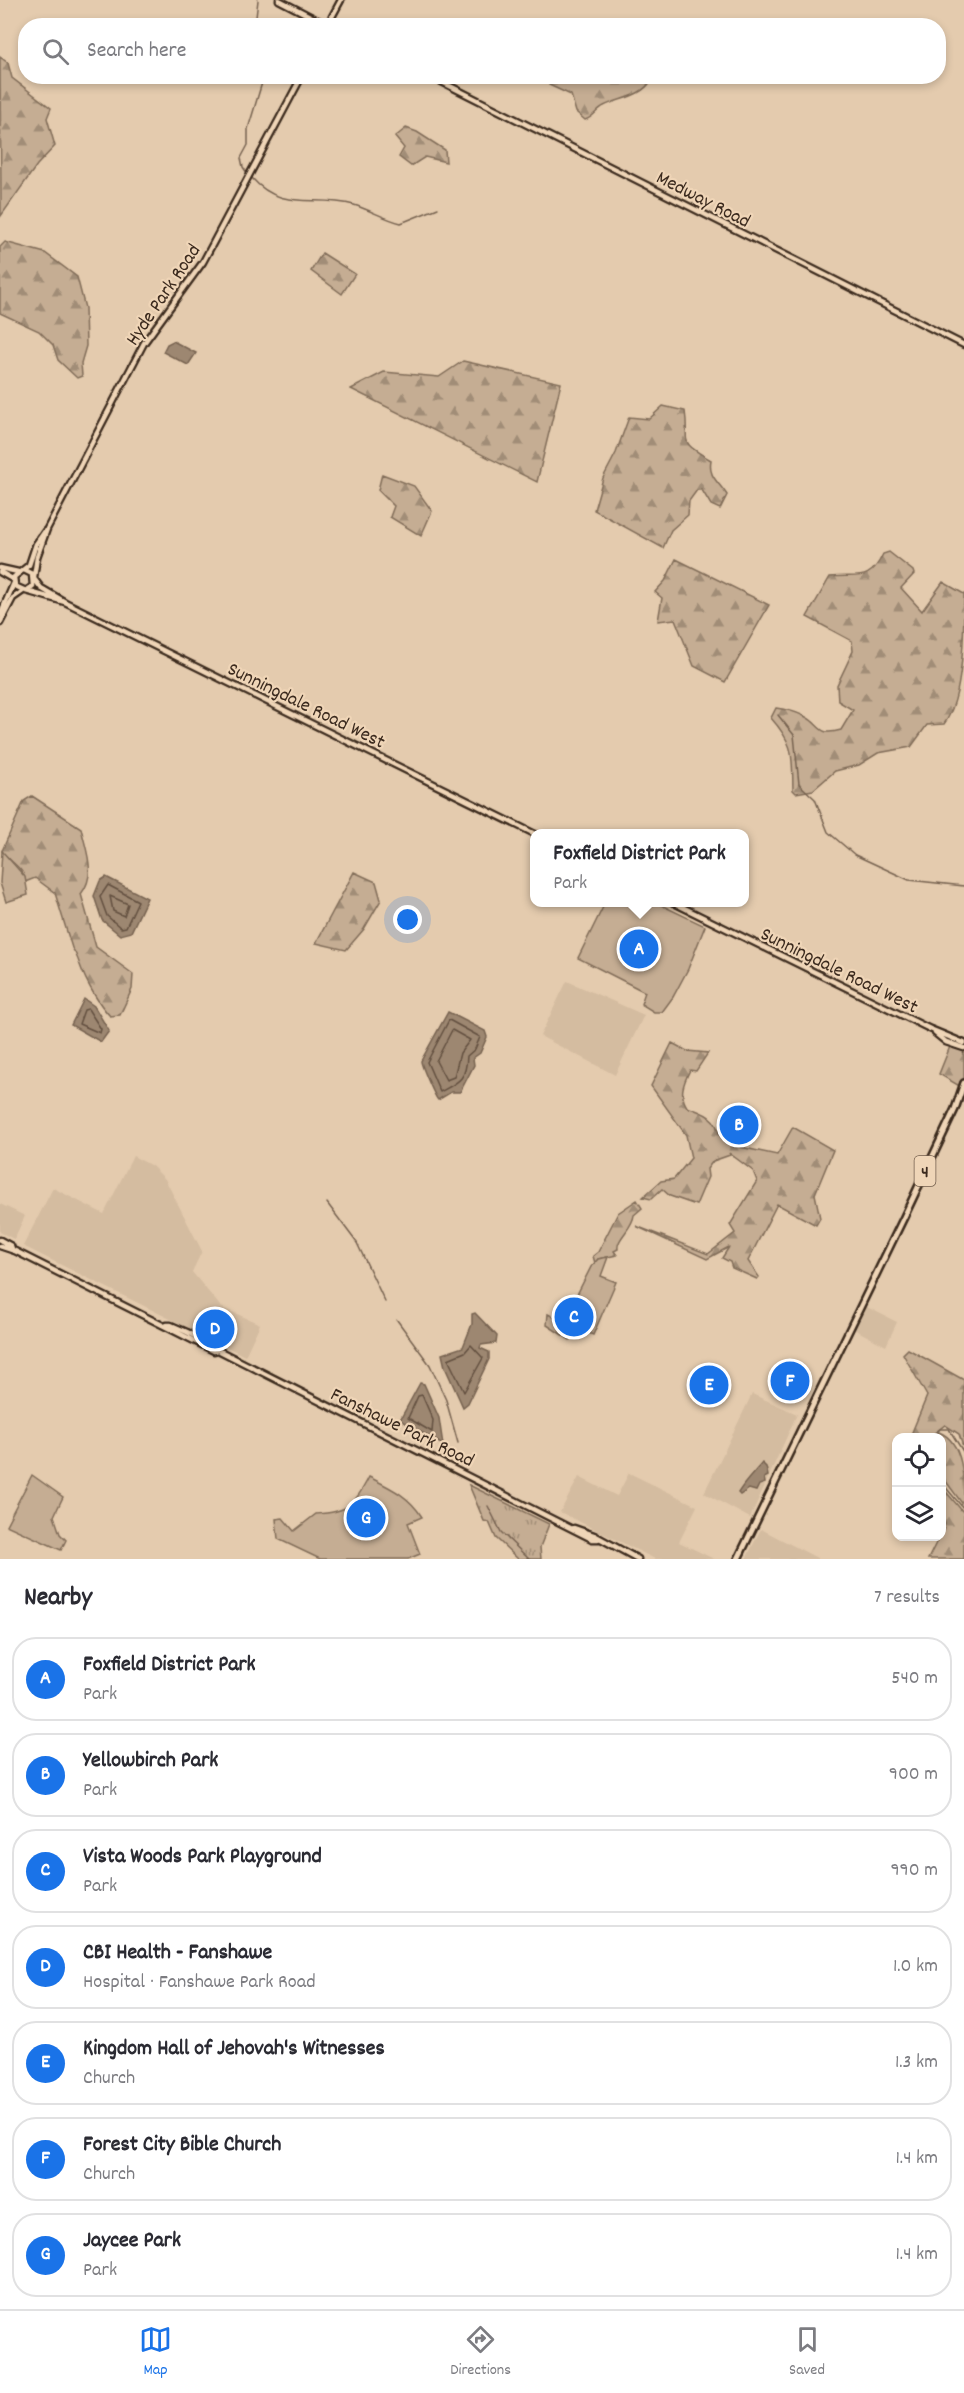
<!DOCTYPE html>
<meta charset="utf-8">
<style>
:root{--surface:#fff;--page:#f7f7f7;--text:#2b2b33;--muted:#7c7c81;--line:#e1e1e2;--accent:#1a73e8}
body{margin:0;font-family:Dekko,sans-serif;background:var(--page);color:var(--text)}
.controls{position:absolute;right:18px;bottom:18px;display:grid;overflow:hidden;border-radius:12px;box-shadow:0 3px 9px #0003}
.controls button{width:54px;height:54px;display:grid;place-items:center;padding:0;border:0;border-bottom:2px solid var(--line);background:var(--surface);color:var(--text);font:30px sans-serif}
.you{position:absolute;left:408px;top:920px;width:21px;height:21px;margin:-15px;border:4px solid #fff;border-radius:50%;background:#1a73e8;box-shadow:0 0 0 9px #1a73e833}
.badge{display:grid;place-items:center;width:39px;height:39px;border-radius:50%;background:var(--accent);color:#fff;font-size:20px;font-weight:700}
.pin{position:absolute;translate:-50% -50%;border:3px solid #fff;box-shadow:0 2px 6px #0006}
.popup{position:absolute;left:530px;top:829px;width:219px;height:78px;box-sizing:border-box;display:grid;place-content:center;border-radius:12px;background:var(--surface);filter:drop-shadow(0 2px 4px #0005);font-size:20px;white-space:nowrap;color:var(--muted)}
.popup b{font-size:22px;color:var(--text)}
.popup::after{content:'';position:absolute;left:50%;top:100%;margin-left:-12px;border:12px solid transparent;border-top-color:var(--surface)}
.list{margin:0;padding:0;list-style:none}
h2{display:flex;justify-content:space-between;align-items:center;height:78px;margin:0;padding:0 24px;font-size:26px}
h2 small{font-size:20px;font-weight:400;color:var(--muted)}
.list li{display:grid;grid-template-columns:39px 1fr auto;gap:18px;align-items:center;box-sizing:border-box;height:84px;margin:0 12px 12px;padding:0 12px;border:2px solid var(--line);border-radius:24px}
.list b{display:block;font-size:22px;white-space:nowrap}
.list p{margin:0;font-size:20px;white-space:nowrap;color:var(--muted)}
.list em{font-size:20px;font-style:normal;color:var(--muted)}
.icon{flex:none;width:33px;height:33px;fill:none;stroke:currentColor;stroke-width:2;stroke-linecap:round;stroke-linejoin:round}
.map{position:relative;flex:none;width:964px;height:1559px;overflow:hidden}
.search{position:absolute;background:var(--surface);box-shadow:0 3px 9px #0003;left:18px;right:18px;top:18px;height:66px;display:flex;align-items:center;gap:15px;box-sizing:border-box;padding:0 21px;border-radius:24px;color:var(--muted);font-size:22px}
.sheet{height:750px;background:var(--surface)}
nav{display:flex;justify-content:space-around;align-items:center;box-sizing:border-box;height:84px;border-top:2px solid var(--line);background:var(--surface);font-size:16px;color:var(--muted)}
nav a{display:grid;justify-items:center;gap:3px}
nav .on{color:var(--accent)}
.map>svg:first-child{display:block}
.built{fill:#d4bca0}
.grass{fill:url(#grass-tufts);stroke:#806c58;stroke-width:1.5}
.forest{fill:url(#forest-firs);stroke:#806c58;stroke-width:1.5}
.park{fill:#c5ad93;stroke:#806c58;stroke-width:1.5}
.water{fill:#9d8771;stroke:#766250;stroke-width:1.5}
.lines{fill:none;stroke-linecap:round;stroke-linejoin:round}
.shore{stroke:#624f3f;stroke-width:1.5}
.stream{stroke:#766250;stroke-width:1.5}
.secondary-casing{stroke:#3b2a1e;stroke-width:9}
.primary-casing{stroke:#3b2a1e;stroke-width:10}
.secondary{stroke:#efd5b7;stroke-width:4.5}
.primary{stroke:#efd5b7;stroke-width:5}
.labels{text-anchor:middle;stroke-width:4.5;stroke-linejoin:round;paint-order:stroke}
.shield{fill:#efd5b7;stroke:#715d4c;stroke-width:1.5}
.shield-label{font-size:18px;font-weight:bold;fill:#3b2a1e}
.street-label{font-size:20px;fill:#3b2a1e;stroke:#efd5b7}
</style>
<div class="map">
<svg width="964" height="1559" viewBox="0 0 964 1559">
<defs>
<pattern id="grass-tufts" width="24" height="20" patternUnits="userSpaceOnUse" patternTransform="scale(1.5)"><rect width="24" height="20" fill="#c5ad93"/><path d="M3 7l-1-3M5 7V3M7 7l1-3M15 17l-1-3M17 17v-4M19 17l1-3" fill="none" stroke="#a18d77"/></pattern>
<pattern id="forest-firs" width="22" height="20" patternUnits="userSpaceOnUse" patternTransform="scale(1.5)"><rect width="22" height="20" fill="#c5ad93"/><path d="M5 1l3.5 6h-7zM16 11l3.5 6h-7z" fill="#a18d77"/></pattern>
</defs>
<rect width="100%" height="100%" fill="#e4cbae"/>
<filter id="ink" filterUnits="userSpaceOnUse"><feTurbulence type="fractalNoise" baseFrequency=".0167" numOctaves="2"/><feDisplacementMap in="SourceGraphic" scale="12" xChannelSelector="R" yChannelSelector="G"/><feConvolveMatrix kernelMatrix="1 2 1 2 8 2 1 2 1" color-interpolation-filters="sRGB"/></filter>
<g filter="url(#ink)">
<path class="built" d="M 567,981 L 644,1015 L 615,1075 L 540,1036 Z
M 133,1156 L 152,1166 L 165,1179 L 202,1251 L 192,1272 L 221,1307 L 260,1324 L 245,1356 L 23,1246 L 53,1188 L 104,1214 Z
M 0,1204 L 25,1216 L 14,1239 L 0,1232 Z
M 863,1305 L 897,1322 L 886,1346 L 852,1328 Z
M 752,1394 L 797,1414 L 750,1518 L 704,1493 Z
M 629,1473 L 697,1506 L 679,1542 L 714,1559 L 655,1559 L 560,1512 L 579,1477 L 617,1496 Z
M 761,1529 L 817,1558 L 817,1559 L 746,1559 Z"/>
<path class="grass" d="M 469,1485 L 549,1524 L 540,1547 L 541,1559 L 518,1559 L 496,1538 L 489,1522 L 484,1521 Z"/>
<path class="forest" d="M 0,57 L 8,63 L 12,78 L 51,108 L 47,118 L 55,146 L 37,165 L 1,216 Z
M 550,76 L 649,76 L 651,81 C 641,97 620,98 604,106 C 597,109 594,117 585,120 L 576,112 L 571,95 L 549,85 Z
M 406,128 L 417,132 L 445,150 L 446,162 L 425,157 L 411,166 L 399,157 L 404,148 L 395,137 Z
M 5,242 L 45,253 L 77,277 L 85,308 L 86,346 L 81,363 L 82,376 L 77,378 L 58,360 L 53,345 L 39,331 L 0,313 L 0,247 Z
M 322,253 L 355,274 L 342,294 L 311,271 Z
M 463,361 L 561,383 L 537,482 L 351,389 L 384,372 L 439,377 Z
M 663,406 L 685,411 C 690,444 676,440 711,460 C 708,477 718,481 727,495 L 720,509 L 711,505 L 702,490 L 697,490 L 689,501 L 688,515 L 671,530 L 663,548 L 594,510 L 603,478 L 616,453 L 629,417 L 649,419 Z
M 382,474 L 414,486 L 432,511 L 421,536 L 390,517 L 394,506 L 378,490 Z
M 889,552 L 913,571 L 914,574 L 901,588 L 922,611 L 943,582 L 964,594 C 964,630 964,698 944,724 L 927,725 L 911,747 L 878,753 L 859,765 L 835,771 L 813,790 L 796,793 L 793,790 C 792,755 795,745 771,718 L 776,708 C 785,709 796,712 804,716 C 822,724 816,737 841,730 L 853,710 L 838,701 L 837,685 L 853,651 L 852,641 L 807,617 L 830,577 C 858,574 869,584 883,554 Z
M 676,559 L 769,605 L 725,682 L 694,666 L 675,619 L 658,621 L 662,598 L 655,592 L 665,581 Z
M 32,796 L 81,828 C 86,851 97,874 81,894 L 96,947 L 133,974 L 132,989 L 120,1015 L 110,1016 C 98,1003 86,982 80,965 C 77,958 77,954 72,948 L 55,893 L 35,878 L 25,882 C 26,869 9,862 2,851 L 24,801 Z
M 354,872 L 376,882 L 381,900 L 364,929 L 346,950 L 316,943 Z
M 672,1043 L 687,1051 L 708,1053 L 696,1071 L 690,1070 C 683,1084 679,1094 687,1107 C 705,1113 716,1117 720,1136 L 736,1146 L 777,1155 L 793,1127 L 833,1150 L 815,1194 L 820,1218 L 816,1225 L 777,1204 L 748,1261 L 759,1277 L 757,1279 L 732,1268 L 730,1262 L 722,1258 L 729,1247 L 707,1259 L 636,1226 L 708,1254 L 735,1233 L 730,1225 L 757,1181 L 753,1171 L 729,1153 L 730,1155 L 713,1161 L 707,1169 L 708,1177 L 696,1205 L 670,1196 L 662,1189 L 651,1199 L 643,1197 L 661,1181 L 674,1179 L 691,1158 L 686,1135 L 651,1086 Z
M 951,1044 L 964,1050 L 964,1080 L 961,1087 L 939,1074 Z
M 637,1200 L 642,1208 L 634,1215 C 633,1228 616,1239 618,1249 L 614,1251 L 617,1255 L 598,1259 L 595,1263 L 593,1256 L 598,1252 L 618,1213 Z
M 908,1349 L 964,1380 L 964,1450 L 959,1434 L 945,1425 L 929,1437 L 910,1437 L 927,1396 L 903,1354 Z
M 939,1432 C 964,1442 964,1479 964,1506 L 942,1476 L 942,1438 L 933,1437 Z
M 942,1487 L 964,1513 L 964,1559 L 928,1559 L 939,1537 L 942,1536 L 945,1524 L 942,1518 Z"/>
<path class="park" d="M 2,851 L 25,877 L 28,895 L 6,902 L 0,883 Z
M 605,903 L 657,903 L 705,926 L 688,969 L 673,997 L 662,1012 L 654,1012 L 641,1004 L 645,992 L 578,958 Z
M 608,1257 L 601,1276 L 616,1282 L 593,1335 L 576,1327 L 570,1340 L 547,1325 L 548,1314 L 563,1322 L 591,1267 L 598,1259 Z
M 32,1475 L 63,1497 L 54,1516 L 60,1534 L 66,1540 L 61,1550 L 6,1525 Z
M 369,1477 C 391,1488 409,1496 422,1517 L 408,1523 L 420,1554 L 408,1559 L 320,1559 L 278,1539 L 276,1519 L 283,1518 L 294,1531 L 316,1514 C 348,1512 354,1506 369,1477 Z"/>
<path class="water" d="M 173,341 L 196,353 L 188,365 L 163,352 L 167,344 Z
M 106,877 L 147,898 L 131,932 L 120,935 L 102,920 L 94,896 L 100,881 Z
M 84,999 L 94,1006 L 109,1031 L 101,1042 L 71,1025 Z
M 448,1012 L 485,1031 L 487,1037 L 480,1053 L 473,1058 L 474,1065 L 460,1092 L 451,1092 L 438,1100 C 435,1097 421,1065 421,1061 Z
M 475,1313 L 497,1336 L 496,1343 L 481,1345 L 480,1348 L 489,1352 L 489,1359 L 468,1403 L 463,1407 L 445,1367 L 442,1354 L 463,1347 L 472,1324 L 472,1314 Z
M 420,1383 L 424,1384 L 439,1418 L 443,1445 L 400,1420 Z
M 762,1463 L 766,1467 L 768,1476 L 764,1478 L 765,1483 L 759,1485 L 756,1491 L 749,1489 L 740,1495 L 738,1493 C 745,1481 753,1474 762,1463 Z"/>
<g class="lines">
<path class="shore" d="M 108,885 L 138,901 L 126,927 L 121,928 L 107,916 L 100,897 Z
M 110,896 L 128,904 L 124,916 L 113,911 Z
M 88,1009 L 101,1029 L 100,1033 L 79,1024 L 84,1010 Z
M 449,1020 L 480,1037 L 475,1049 L 467,1056 C 466,1080 459,1082 440,1092 L 427,1062 Z
M 452,1030 L 470,1040 L 460,1053 L 454,1077 L 446,1080 L 436,1061 Z
M 471,1345 L 483,1358 L 464,1392 L 448,1359 L 465,1352 Z
M 422,1395 L 433,1420 L 432,1432 L 408,1418 L 418,1396 Z"/>
<path class="stream" d="M 255,26 L 258,0
M 247,173 L 243,167 L 241,158 L 248,145 L 248,129 L 264,76
M 251,177 C 282,213 314,194 354,205 C 370,210 385,219 401,223 L 438,208
M 778,715 L 794,735 L 799,784 L 815,799 L 828,832 L 855,855 L 909,880 L 964,886
M 327,1203 L 357,1243 L 385,1302
M 397,1320 L 430,1365 L 446,1400 L 458,1443
M 932,1438 L 940,1429 L 949,1429 L 964,1453
M 942,1483 L 964,1509
M 488,1506 L 501,1532 L 529,1559"/>
<g class="secondary-casing">
<path id="secondary" d="M 279,0 L 329,26
M 327,26 L 341,0
M 430,76 L 964,345
M 0,568 L 18,572
M 24,570 L 32,574 L 33,586 L 26,591 L 15,586 L 14,577 L 29,565 L 36,544 L 45,531
M 0,572 L 14,580
M 34,577 L 37,557 L 47,529 L 144,343 L 203,262 L 302,76
M 35,580 L 41,588 L 65,602
M 26,591 L 65,602 L 535,834
M 0,615 L 14,583
M 0,623 L 13,598 L 23,591
M 672,902 L 930,1029 L 964,1043
M 935,1033 L 946,1042 L 964,1048
M 0,1240 L 11,1246 L 12,1249
M 0,1246 L 15,1251 L 214,1351 L 218,1350
M 167,1325 L 171,1325 L 187,1332 L 216,1347 L 218,1350 L 592,1539 L 598,1539
M 574,1528 L 594,1535 L 638,1559"/>
</g>
<g class="primary-casing">
<path id="primary" d="M 738,1559 L 904,1217 L 955,1109 L 964,1083"/>
</g>
<use href="#secondary" class="secondary"/>
<use href="#primary" class="primary"/>
</g>
</g>
<g class="labels">
<rect class="shield" x="914.5" y="1156" width="21" height="30" rx="4.5"/>
<g class="shield-label">
<text x="925" y="1177">4</text>
</g>
<g class="street-label">
<text transform="translate(704 198) rotate(27)" y="7">Medway Road</text>
<text transform="translate(162 294) rotate(-56)" y="7">Hyde Park Road</text>
<text transform="translate(307 704) rotate(26)" y="7">Sunningdale Road West</text>
<text transform="translate(840 969) rotate(26)" y="7">Sunningdale Road West</text>
<text transform="translate(403 1426) rotate(26)" y="7">Fanshawe Park Road</text>
</g>
</g>
</svg>
<div class="controls">
<button><svg class="icon" aria-label="locate" viewBox="0 0 24 24"><circle cx="12" cy="12" r="6"/><path d="M12 2v4M12 18v4M2 12h4M18 12h4"/></svg></button>
<button><svg class="icon" aria-label="layers" viewBox="0 0 24 24"><path d="M12 4l9 5-9 5-9-5zM3 14l9 5 9-5"/></svg></button>
</div>
<div class="you"></div>
<div class="pin badge" style="left:639px;top:949px">A</div>
<div class="popup"><b>Foxfield District Park</b>Park</div>
<div class="pin badge" style="left:739px;top:1125px">B</div>
<div class="pin badge" style="left:574px;top:1317px">C</div>
<div class="pin badge" style="left:215px;top:1329px">D</div>
<div class="pin badge" style="left:709px;top:1385px">E</div>
<div class="pin badge" style="left:790px;top:1381px">F</div>
<div class="pin badge" style="left:366px;top:1518px">G</div>
<div class="search"><svg class="icon" aria-label="search" viewBox="0 0 24 24"><circle cx="10" cy="10" r="6"/><path d="M15 15l6 6"/></svg>Search here</div>
</div>
<section class="sheet">
<h2>Nearby<small>7 results</small></h2>
<ul class="list">
<li><span class="badge">A</span><div><b>Foxfield District Park</b><p>Park</p></div><em>540 m</em></li>
<li><span class="badge">B</span><div><b>Yellowbirch Park</b><p>Park</p></div><em>900 m</em></li>
<li><span class="badge">C</span><div><b>Vista Woods Park Playground</b><p>Park</p></div><em>990 m</em></li>
<li><span class="badge">D</span><div><b>CBI Health - Fanshawe</b><p>Hospital · Fanshawe Park Road</p></div><em>1.0 km</em></li>
<li><span class="badge">E</span><div><b>Kingdom Hall of Jehovah's Witnesses</b><p>Church</p></div><em>1.3 km</em></li>
<li><span class="badge">F</span><div><b>Forest City Bible Church</b><p>Church</p></div><em>1.4 km</em></li>
<li><span class="badge">G</span><div><b>Jaycee Park</b><p>Park</p></div><em>1.4 km</em></li>
</ul>
</section>
<nav>
<a class="on"><svg class="icon" aria-label="map" viewBox="0 0 24 24"><path d="M3 6l6-2 6 2 6-2v14l-6 2-6-2-6 2zM9 4v14M15 6v14"/></svg>Map</a>
<a><svg class="icon" aria-label="directions" viewBox="0 0 24 24"><path d="M12 3l9 9-9 9-9-9zM9 14v-3h6M13 9l2 2-2 2"/></svg>Directions</a>
<a><svg class="icon" aria-label="saved" viewBox="0 0 24 24"><path d="M7 4h10v16l-5-4-5 4z"/></svg>Saved</a>
</nav>
